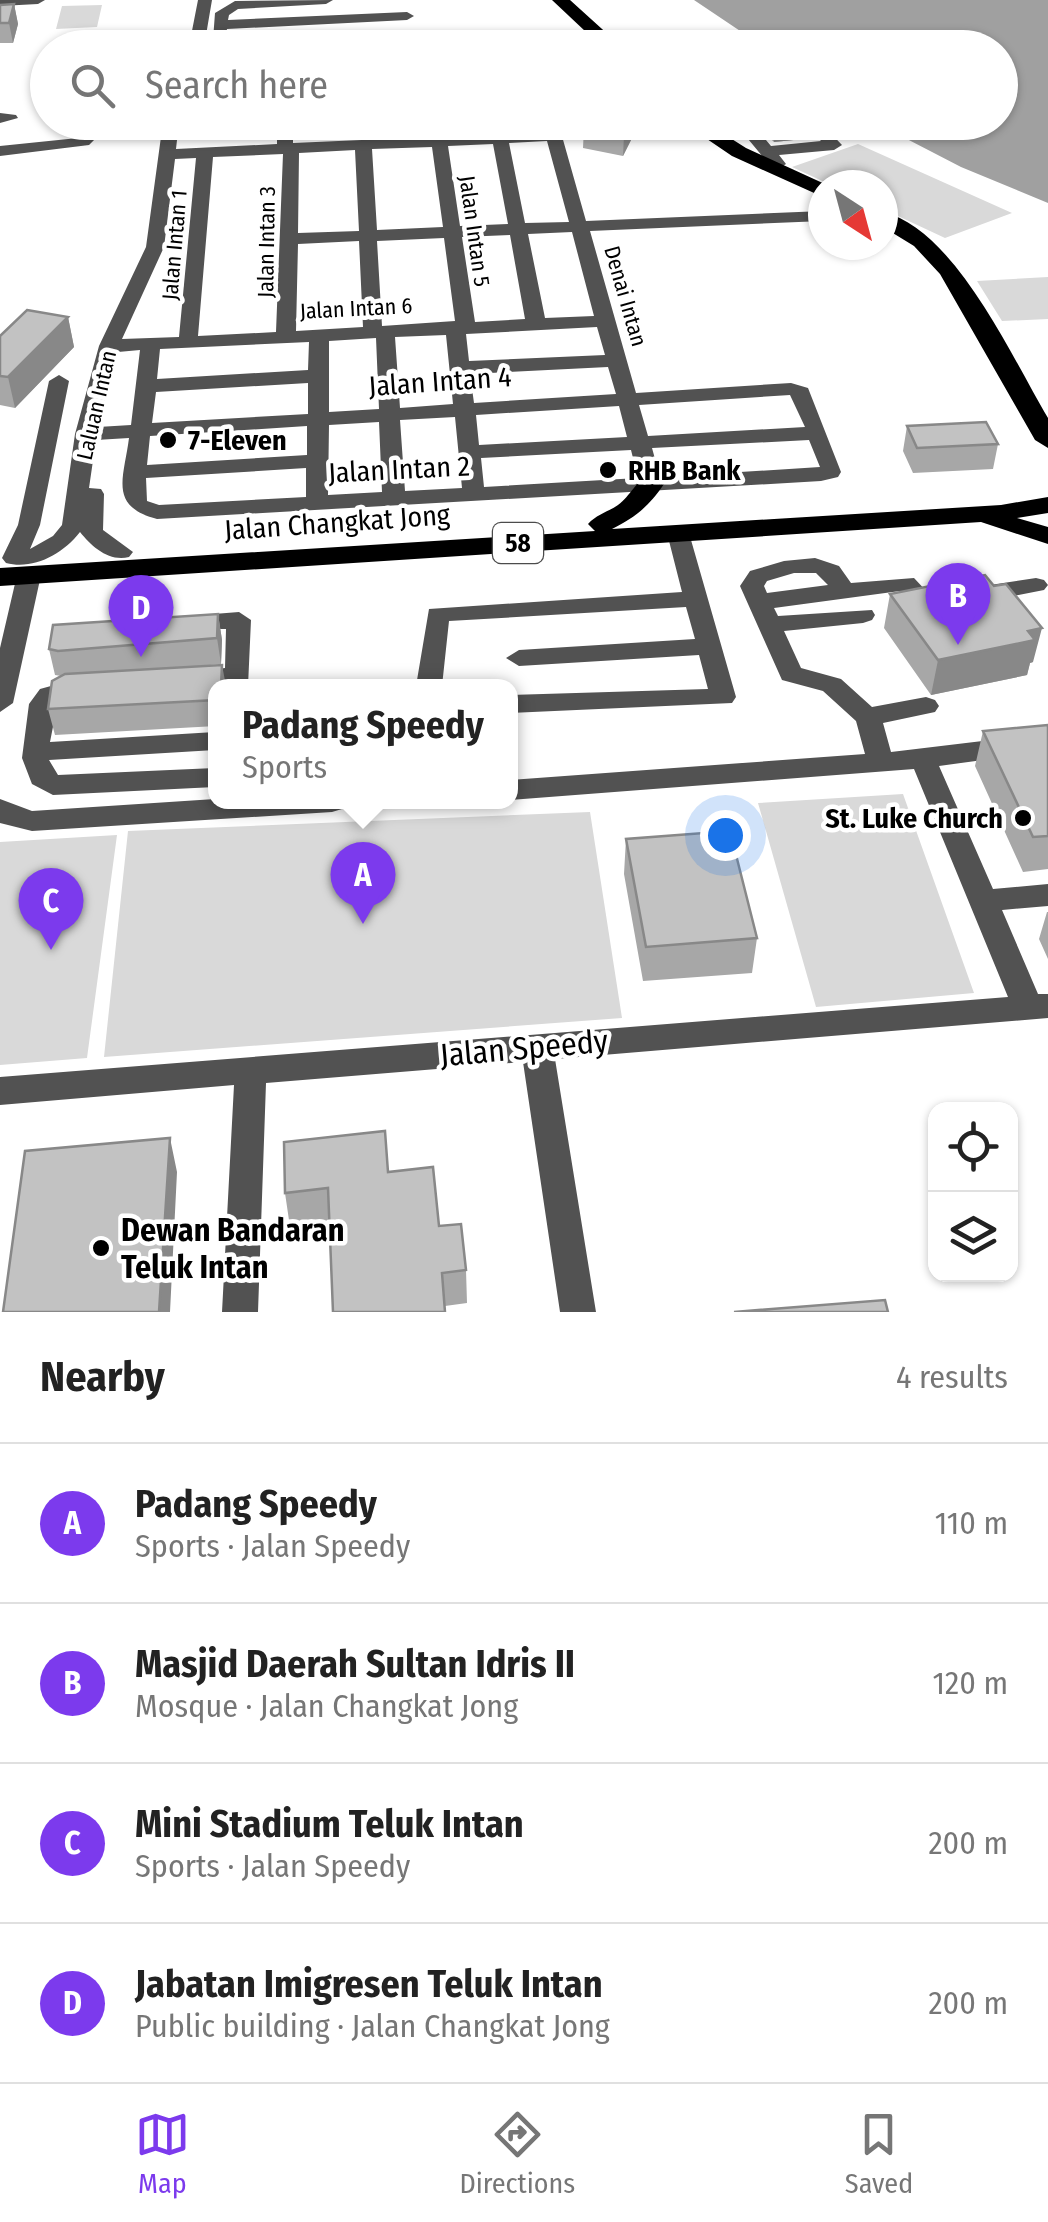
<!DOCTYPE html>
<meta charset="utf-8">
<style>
:root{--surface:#fff;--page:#f2f2f2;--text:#222;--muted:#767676;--line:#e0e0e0;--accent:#7c3aed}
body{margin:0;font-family:"Fira Sans Condensed",sans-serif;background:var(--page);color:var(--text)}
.controls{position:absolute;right:30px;bottom:30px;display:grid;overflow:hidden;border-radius:20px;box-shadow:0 2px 8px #0004}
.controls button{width:90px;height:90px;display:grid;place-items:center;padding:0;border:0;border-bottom:2px solid var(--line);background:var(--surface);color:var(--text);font:50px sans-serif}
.compass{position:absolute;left:808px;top:170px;width:90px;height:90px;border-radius:50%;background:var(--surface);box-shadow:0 2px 8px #0004;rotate:144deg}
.you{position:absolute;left:725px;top:835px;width:35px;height:35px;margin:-25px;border:8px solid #fff;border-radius:50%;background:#1a73e8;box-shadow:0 0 0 15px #1a73e833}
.badge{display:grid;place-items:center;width:65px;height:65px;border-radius:50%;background:var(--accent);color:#fff;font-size:32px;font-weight:700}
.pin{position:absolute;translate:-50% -82px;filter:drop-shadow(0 2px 5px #0008)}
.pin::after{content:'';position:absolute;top:52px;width:35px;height:30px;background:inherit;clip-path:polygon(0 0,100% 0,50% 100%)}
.popup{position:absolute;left:208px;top:679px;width:310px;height:130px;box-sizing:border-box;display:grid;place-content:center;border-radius:20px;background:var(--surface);filter:drop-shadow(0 2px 8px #0005);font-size:32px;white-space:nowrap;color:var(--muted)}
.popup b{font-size:38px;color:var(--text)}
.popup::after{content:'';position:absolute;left:50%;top:100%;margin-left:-20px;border:20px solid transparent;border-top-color:var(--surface)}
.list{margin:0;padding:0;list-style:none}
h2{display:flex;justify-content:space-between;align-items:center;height:130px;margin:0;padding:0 40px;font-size:42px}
h2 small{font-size:32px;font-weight:400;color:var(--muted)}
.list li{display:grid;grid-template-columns:65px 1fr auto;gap:30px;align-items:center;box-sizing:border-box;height:160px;padding:0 40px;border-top:2px solid var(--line)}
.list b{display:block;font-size:38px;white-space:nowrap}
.list p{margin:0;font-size:32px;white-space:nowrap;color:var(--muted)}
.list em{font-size:32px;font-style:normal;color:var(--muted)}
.icon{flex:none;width:55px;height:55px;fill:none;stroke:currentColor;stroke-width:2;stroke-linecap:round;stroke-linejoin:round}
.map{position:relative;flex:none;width:1048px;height:1312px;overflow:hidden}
.search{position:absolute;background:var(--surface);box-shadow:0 2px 8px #0004;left:30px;right:30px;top:30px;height:110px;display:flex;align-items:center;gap:25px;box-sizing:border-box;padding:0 35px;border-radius:55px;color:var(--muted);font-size:38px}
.sheet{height:770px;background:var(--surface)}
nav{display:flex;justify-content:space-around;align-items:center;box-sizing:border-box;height:140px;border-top:2px solid var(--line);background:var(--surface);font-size:28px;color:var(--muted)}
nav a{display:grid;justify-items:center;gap:5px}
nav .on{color:var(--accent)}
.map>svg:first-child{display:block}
.green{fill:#d9d9d9}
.water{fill:#a0a0a0}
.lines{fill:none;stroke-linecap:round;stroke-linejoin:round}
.minor{fill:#525252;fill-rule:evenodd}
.highway{fill:#000;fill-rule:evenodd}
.wall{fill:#a7a7a7}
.shaded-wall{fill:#888}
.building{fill:#c2c2c2;stroke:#888;stroke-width:2.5}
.poi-dot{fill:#000;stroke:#fff;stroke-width:4}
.labels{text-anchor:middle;stroke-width:9;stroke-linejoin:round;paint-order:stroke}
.far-street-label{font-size:22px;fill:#000;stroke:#fff}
.shield{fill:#fff;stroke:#4c4c4c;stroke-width:2.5}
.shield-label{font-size:25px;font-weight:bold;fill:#000}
.street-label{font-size:28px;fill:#000;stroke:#fff}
.poi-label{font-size:28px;font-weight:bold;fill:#000;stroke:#fff;text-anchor:start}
.near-street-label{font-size:32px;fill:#000;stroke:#fff}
.near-poi-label{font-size:32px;font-weight:bold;fill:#000;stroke:#fff;text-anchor:start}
</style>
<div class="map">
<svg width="1048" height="1312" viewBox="0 0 1048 1312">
<rect width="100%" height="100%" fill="#fff"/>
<path class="green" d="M 102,5 L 97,27 L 56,29 L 62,6 Z
M 858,144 L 1012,213 L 945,238 L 883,209 L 883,185 L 831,185 L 792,167 Z
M 1048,277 L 1048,319 L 1002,321 L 977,281 Z
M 903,794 L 974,993 L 816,1007 L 758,803 Z
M 590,812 L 622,1018 L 104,1057 L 128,831 Z
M 117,835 L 87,1058 L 0,1065 L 0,842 Z"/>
<path class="water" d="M 694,0 L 1048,0 L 1048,203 L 961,167 L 876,123 L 1000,122 L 1000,48 L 764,47 Z"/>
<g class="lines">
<path class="minor" d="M 0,0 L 45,0 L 38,4 L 0,6 Z
M 198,0 L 212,0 L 205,41 L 213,40 L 215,13 L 235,1 L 333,0 L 326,4 L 238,9 L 229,15 L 228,20 L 407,12 L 414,16 L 407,20 L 227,29 L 225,40 L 396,34 L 424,37 L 434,48 L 396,42 L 178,48 L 179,43 L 190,41 Z
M 0,113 L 16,115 L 18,118 L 0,123 Z
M 84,122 L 100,122 L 96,138 L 89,145 L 0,156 L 0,146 L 78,138 Z
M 163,122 L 179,122 L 176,149 L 277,144 L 277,122 L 293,122 L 293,143 L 545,132 L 542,122 L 558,122 L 586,221 L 823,211 L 823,221 L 590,231 L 636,393 L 791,383 L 808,388 L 841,472 L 838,477 L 821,481 L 157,519 C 108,506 124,478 129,438 L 96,440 L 89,488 L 101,489 L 104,494 L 103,530 L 133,552 L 129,557 C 109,562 92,547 80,532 C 62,555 33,570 6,563 L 2,558 L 18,525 L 49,381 L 59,375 L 69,381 L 40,525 L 30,549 L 53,536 L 62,525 L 75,434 L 99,346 L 146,247 ZM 547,141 L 569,222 L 525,223 L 509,143 ZM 493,144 L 508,224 L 460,226 L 448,146 ZM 432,147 L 443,227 L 377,230 L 372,149 ZM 355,150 L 359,231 L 298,233 L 299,153 ZM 283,154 L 276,332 L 198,336 L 213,157 ZM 196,158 L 179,337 L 122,339 L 164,247 L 175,159 ZM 572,232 L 594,316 L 545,318 L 528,234 ZM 510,235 L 525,319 L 475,322 L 462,237 ZM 444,238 L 455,321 L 382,326 L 377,241 ZM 359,241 L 363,327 L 296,331 L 298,244 ZM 597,327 L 605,355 L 469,361 L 466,334 ZM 446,335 L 453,404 L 400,408 L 395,337 ZM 376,338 L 379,409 L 329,412 L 329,341 ZM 309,342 L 308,370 L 157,379 L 160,349 ZM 140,350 L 131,425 L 98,427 L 118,352 ZM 608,367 L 616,394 L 474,403 L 470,374 ZM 308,383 L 308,414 L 152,423 L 156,392 ZM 790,395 L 805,427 L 648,436 L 639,405 ZM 619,406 L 627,437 L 479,445 L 476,415 ZM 455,417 L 462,488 L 405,491 L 400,420 ZM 379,422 L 382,492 L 328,495 L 329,425 ZM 307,426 L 307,455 L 147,465 L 150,436 ZM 809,440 L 820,467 L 660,477 L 652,448 ZM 631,450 L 638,478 L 484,487 L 481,458 ZM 306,468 L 306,497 L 159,505 L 147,501 L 146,478 Z
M 734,122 L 751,122 L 771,146 L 821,141 L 802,122 L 820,122 L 842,145 L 834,150 L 779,155 L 786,164 L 778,169 L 772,168 Z
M 678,526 L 689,533 L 736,697 L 732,703 L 510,713 L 510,695 L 708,689 L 699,655 L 519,666 L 506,658 L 519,650 L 695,639 L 686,607 L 449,621 L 442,686 L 416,686 L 429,609 L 682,592 L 667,533 Z
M 815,558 L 839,566 L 851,583 L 914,578 L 929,594 L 947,597 L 950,602 L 947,607 C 924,613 914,608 900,591 L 774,608 L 778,616 L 872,610 L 875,615 L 872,620 L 863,623 L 784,631 L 801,668 L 841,679 L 872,707 L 926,697 L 935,700 L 939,706 L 935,712 L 883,723 L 891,752 L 1048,733 L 1048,751 L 939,766 L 993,889 L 1048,884 L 1048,906 L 1002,910 L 1038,994 L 1048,994 L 1048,1018 L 555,1059 L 596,1312 L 560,1312 L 523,1062 L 266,1083 L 258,1312 L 222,1312 L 234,1085 L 0,1105 L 0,1077 L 1008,997 L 914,769 L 510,800 L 510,780 L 865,754 L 856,721 L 823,691 L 782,680 L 740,586 L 750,571 L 784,561 ZM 794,573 L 816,573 L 828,585 L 767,593 L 764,586 L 767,581 Z
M 29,568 L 41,575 L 13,703 L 0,712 L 0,648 L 17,575 Z
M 1036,578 L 1044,580 L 1048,585 L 1044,590 L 977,603 L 965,595 L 977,587 Z
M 239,612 L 251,620 L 248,686 L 181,685 L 177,679 L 181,673 L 225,668 L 226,629 L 176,629 L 173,623 L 176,617 Z
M 80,678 L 93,687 L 89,693 L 58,701 L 50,742 L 215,732 L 215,750 L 49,760 L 58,775 L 215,768 L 215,787 L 53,795 L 32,784 L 22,758 L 29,704 L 40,689 Z
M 0,799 L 32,811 L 215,799 L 346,802 L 342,809 L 332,812 L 32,831 L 0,823 Z"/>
<path class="highway" d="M 552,0 L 570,0 L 623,48 L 603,48 Z
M 682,122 L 705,122 L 746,148 L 827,185 L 823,185 L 823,197 L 732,156 Z
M 883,212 C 955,229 1012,358 1048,418 L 1048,448 L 1035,440 L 940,274 L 914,246 L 883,227 Z
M 651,476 L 660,478 L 664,484 C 649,506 636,517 612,529 L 1001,505 L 1048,497 L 1048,513 L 1017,518 L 1048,527 L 1048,544 L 981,522 L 0,586 L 0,568 L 595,531 L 588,524 C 597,514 608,512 618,505 C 631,496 635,480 651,476 Z"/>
</g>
<path class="wall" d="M 14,4 L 18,24 L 13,43 L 0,43 L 0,5 Z
M 295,122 L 428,122 L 428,133 L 297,139 Z
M 640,122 L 623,156 L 583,148 L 584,126 Z
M 754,122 L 815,122 L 813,138 L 774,142 Z
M 68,317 L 74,347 L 15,408 L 0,405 L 0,336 Z
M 907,426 L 998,444 L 993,469 L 913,473 L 903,451 Z
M 890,594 L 1033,662 L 1030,663 L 1027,675 L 931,695 L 884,628 Z
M 218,614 L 222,640 L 221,664 L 188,667 L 216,686 L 216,726 L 55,735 L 48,709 L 61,676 L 55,675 L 49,649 Z
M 1048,725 L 1048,869 L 1023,872 L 975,766 L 983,731 Z
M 626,839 L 757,938 L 752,973 L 643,981 L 624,874 Z
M 1047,912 L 1048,912 L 1048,959 L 1039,939 Z
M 389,1172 L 439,1226 L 466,1270 L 467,1303 L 445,1306 L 329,1222 L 290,1227 L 285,1193 Z"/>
<path class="shaded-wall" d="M 14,4 L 18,24 L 13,43 L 9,23 Z
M 630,122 L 640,122 L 623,156 L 624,135 Z
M 776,122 L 815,122 L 813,138 L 774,142 Z
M 68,317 L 74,347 L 15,408 L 8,377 Z
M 218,614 L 222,640 L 221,664 L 217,638 Z
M 1042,628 L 1033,662 L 1030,663 L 1027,675 L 931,695 L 938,660 L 1028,631 Z
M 222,665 L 226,686 L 221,686 Z
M 170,1138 L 177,1172 L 170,1312 L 159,1312 Z"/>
<path class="building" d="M 14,4 L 9,23 L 0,23 L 0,5 Z
M 586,122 L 630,122 L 624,135 L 584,126 Z
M 27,310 L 68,317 L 8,377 L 0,376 L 0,336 Z
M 986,422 L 998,444 L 917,448 L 907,426 Z
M 985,575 L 994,586 L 1006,584 L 1042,628 L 1028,631 L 1035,640 L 938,660 L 890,594 Z
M 218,614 L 217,638 L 58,651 L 49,649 L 53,625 Z
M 222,665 L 221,686 L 216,686 L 216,700 L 48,709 L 52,681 L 65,674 Z
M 1048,725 L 1048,836 L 1033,837 L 983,731 Z
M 730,831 L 757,938 L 646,947 L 626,839 Z
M 385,1131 L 388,1172 L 433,1167 L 439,1226 L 461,1224 L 466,1270 L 442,1273 L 445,1312 L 333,1312 L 328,1188 L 285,1193 L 284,1142 Z
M 170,1138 L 159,1312 L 3,1312 L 25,1151 Z
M 885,1300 L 888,1312 L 734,1312 Z"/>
<g class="poi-dot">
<circle cx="168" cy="440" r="10"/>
<circle cx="608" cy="470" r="10"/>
<circle cx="1023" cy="818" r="10"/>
<circle cx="101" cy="1248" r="10"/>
</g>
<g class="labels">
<g class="far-street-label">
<text transform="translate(475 231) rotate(82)" y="8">Jalan Intan 5</text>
<text transform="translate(266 242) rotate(-89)" y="8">Jalan Intan 3</text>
<text transform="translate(174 245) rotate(-85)" y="8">Jalan Intan 1</text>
<text transform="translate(626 296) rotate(74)" y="8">Denai Intan</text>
<text transform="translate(356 308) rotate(-3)" y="8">Jalan Intan 6</text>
<text transform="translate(96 405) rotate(-77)" y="8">Laluan Intan</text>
</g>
<rect class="shield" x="493" y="523" width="50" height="40" rx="8"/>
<g class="shield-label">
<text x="518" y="552">58</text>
</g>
<g class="street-label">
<text transform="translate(440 381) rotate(-4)" y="10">Jalan Intan 4</text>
<text transform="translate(399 469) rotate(-3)" y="10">Jalan Intan 2</text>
<text transform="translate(337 522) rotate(-4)" y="10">Jalan Changkat Jong</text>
</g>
<g class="poi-label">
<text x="188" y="450">7-Eleven</text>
<text x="628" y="480">RHB Bank</text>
<text x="1003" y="828" text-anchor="end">St. Luke Church</text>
</g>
<g class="near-street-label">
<text transform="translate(524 1048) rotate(-5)" y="11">Jalan Speedy</text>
</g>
<g class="near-poi-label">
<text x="121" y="1241">Dewan Bandaran<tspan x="121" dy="37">Teluk Intan</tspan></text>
</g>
</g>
</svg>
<div class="controls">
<button><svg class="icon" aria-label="locate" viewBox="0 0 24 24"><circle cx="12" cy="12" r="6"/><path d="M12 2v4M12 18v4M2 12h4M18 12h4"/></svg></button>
<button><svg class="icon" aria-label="layers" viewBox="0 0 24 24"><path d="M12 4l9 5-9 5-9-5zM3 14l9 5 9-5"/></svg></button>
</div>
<svg class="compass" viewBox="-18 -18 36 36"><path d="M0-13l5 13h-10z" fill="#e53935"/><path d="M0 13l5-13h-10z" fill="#767676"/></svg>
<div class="you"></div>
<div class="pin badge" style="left:363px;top:924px">A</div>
<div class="popup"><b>Padang Speedy</b>Sports</div>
<div class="pin badge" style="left:958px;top:645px">B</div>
<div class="pin badge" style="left:51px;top:950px">C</div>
<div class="pin badge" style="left:141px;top:657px">D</div>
<div class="search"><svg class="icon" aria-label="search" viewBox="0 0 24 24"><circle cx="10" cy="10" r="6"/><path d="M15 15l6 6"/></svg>Search here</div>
</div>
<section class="sheet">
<h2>Nearby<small>4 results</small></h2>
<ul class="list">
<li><span class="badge">A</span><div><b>Padang Speedy</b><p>Sports · Jalan Speedy</p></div><em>110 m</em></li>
<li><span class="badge">B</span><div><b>Masjid Daerah Sultan Idris II</b><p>Mosque · Jalan Changkat Jong</p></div><em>120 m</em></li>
<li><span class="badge">C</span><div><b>Mini Stadium Teluk Intan</b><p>Sports · Jalan Speedy</p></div><em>200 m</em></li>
<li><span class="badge">D</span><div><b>Jabatan Imigresen Teluk Intan</b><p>Public building · Jalan Changkat Jong</p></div><em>200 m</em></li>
</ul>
</section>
<nav>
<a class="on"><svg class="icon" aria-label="map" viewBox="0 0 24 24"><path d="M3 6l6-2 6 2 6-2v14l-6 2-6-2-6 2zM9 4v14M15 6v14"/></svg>Map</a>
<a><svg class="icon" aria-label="directions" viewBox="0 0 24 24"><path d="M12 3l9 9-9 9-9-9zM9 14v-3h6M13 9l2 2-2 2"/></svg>Directions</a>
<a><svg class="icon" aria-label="saved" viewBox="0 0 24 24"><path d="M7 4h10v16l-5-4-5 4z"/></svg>Saved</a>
</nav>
